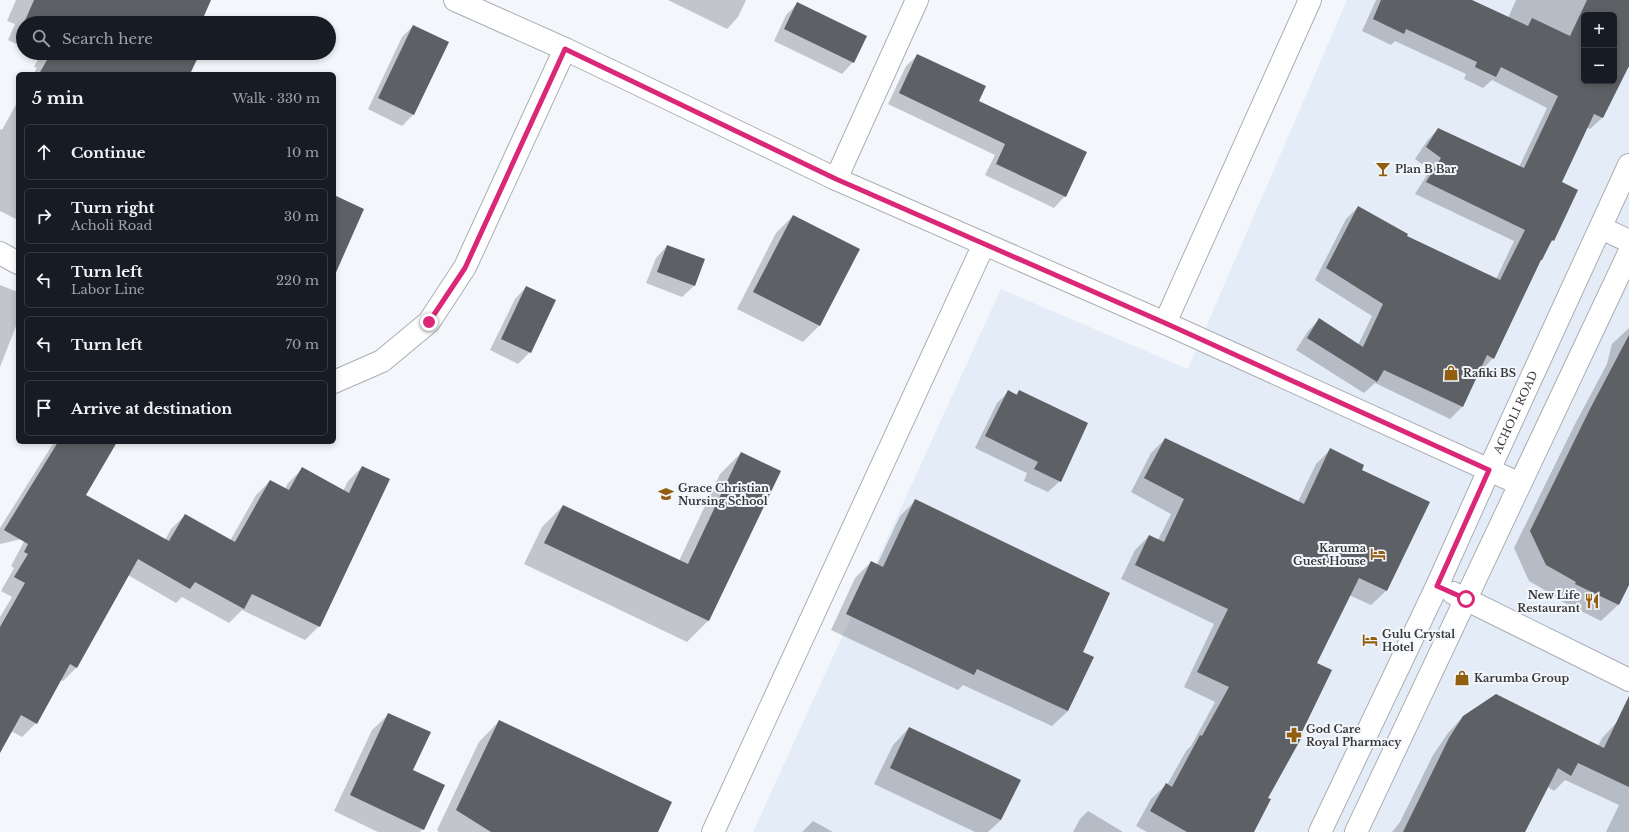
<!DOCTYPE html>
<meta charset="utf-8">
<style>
:root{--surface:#171b24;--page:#242831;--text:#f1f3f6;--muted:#9ea1a6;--line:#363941}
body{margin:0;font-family:"Libre Baskerville",serif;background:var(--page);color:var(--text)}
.controls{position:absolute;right:12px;top:12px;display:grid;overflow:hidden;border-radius:6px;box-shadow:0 2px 6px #0003}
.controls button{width:36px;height:36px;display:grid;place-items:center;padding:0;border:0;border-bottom:1px solid var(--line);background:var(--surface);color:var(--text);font:20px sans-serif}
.stop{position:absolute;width:12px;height:12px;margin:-9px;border:3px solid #db2777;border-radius:50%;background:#fff}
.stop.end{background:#db2777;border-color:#fff;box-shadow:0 1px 4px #0008}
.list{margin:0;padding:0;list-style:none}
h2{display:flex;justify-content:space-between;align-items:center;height:52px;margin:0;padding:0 16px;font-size:17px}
h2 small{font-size:13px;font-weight:400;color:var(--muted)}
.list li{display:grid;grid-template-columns:26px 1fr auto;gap:12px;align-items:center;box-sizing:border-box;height:56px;margin:0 8px 8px;padding:0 8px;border:1px solid var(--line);border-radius:6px}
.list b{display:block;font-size:15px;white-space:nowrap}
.list p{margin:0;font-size:13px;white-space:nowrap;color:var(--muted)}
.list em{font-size:13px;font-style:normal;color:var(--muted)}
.icon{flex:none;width:22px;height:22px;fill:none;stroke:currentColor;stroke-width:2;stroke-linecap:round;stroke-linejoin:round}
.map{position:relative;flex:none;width:1629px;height:832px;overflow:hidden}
.search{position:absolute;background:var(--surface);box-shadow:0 2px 6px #0003;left:16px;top:16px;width:320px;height:44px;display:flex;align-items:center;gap:10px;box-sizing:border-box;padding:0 14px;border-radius:22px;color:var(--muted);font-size:15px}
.panel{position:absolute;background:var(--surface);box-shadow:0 2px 6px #0003;left:16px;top:72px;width:320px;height:372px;border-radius:6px}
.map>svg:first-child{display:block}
.built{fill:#e3ecf7;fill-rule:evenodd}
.shadow{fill:#0003;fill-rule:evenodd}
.building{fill:#5d6064;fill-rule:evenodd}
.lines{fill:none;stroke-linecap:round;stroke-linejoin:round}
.street-casing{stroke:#abaeb3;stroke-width:24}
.street{stroke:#fff;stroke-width:22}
.route{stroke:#db2777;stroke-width:5}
.labels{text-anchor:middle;stroke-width:4;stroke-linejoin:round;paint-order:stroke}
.poi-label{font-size:11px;font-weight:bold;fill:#37383a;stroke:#f3f7fc;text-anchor:start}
.street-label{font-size:11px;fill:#37383a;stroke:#f3f7fc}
</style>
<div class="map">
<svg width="1629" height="832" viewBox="0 0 1629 832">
<rect width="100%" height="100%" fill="#f3f7fc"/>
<path class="built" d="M 1347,0 L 1629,0 L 1629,832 L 753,832 L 1001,289 L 1188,369 ZM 1584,15 L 1614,15 L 1614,81 L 1584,81 Z"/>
<path class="shadow" d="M 16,0 L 210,0 L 200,23 L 23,23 L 23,47 L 8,40 L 15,24 L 7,21 Z
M 668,0 L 746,0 L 738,17 L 727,29 Z
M 1376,0 L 1469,0 L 1508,18 L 1516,0 L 1629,0 L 1629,67 L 1625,71 L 1602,118 L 1590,129 L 1586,127 L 1560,183 L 1553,240 L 1549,244 L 1539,262 L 1493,358 L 1482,370 L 1480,369 L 1462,407 L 1450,419 L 1375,383 L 1364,393 L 1296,350 L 1308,331 L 1319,320 L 1358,345 L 1372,316 L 1315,280 L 1346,219 L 1358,207 L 1406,236 L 1496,279 L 1514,241 L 1415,194 L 1430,170 L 1415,159 L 1427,141 L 1438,129 L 1519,167 L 1547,108 L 1492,80 L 1483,88 L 1464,79 L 1466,74 L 1395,41 L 1391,45 L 1362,31 ZM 1584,15 L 1614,15 L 1614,81 L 1584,81 Z
M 797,4 L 853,62 L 842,74 L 774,41 L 786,15 Z
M 413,26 L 448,42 L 413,115 L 402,126 L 368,109 L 402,37 Z
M 36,53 L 190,53 L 189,74 L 33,74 L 37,68 L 34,67 L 40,55 Z
M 918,55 L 978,102 L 1065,196 L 1054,208 L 985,175 L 995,155 L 888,104 L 906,66 Z
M 18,101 L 18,220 L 0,211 L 0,129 L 2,130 Z
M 793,216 L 858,249 L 819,326 L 803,342 L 737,309 L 776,233 Z
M 667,246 L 704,260 L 694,286 L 682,297 L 646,283 L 656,258 Z
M 0,285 L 18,292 L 18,321 L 0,367 Z
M 526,287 L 530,352 L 518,364 L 490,350 L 515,299 Z
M 1629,328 L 1629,583 L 1618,605 L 1601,621 L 1559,600 L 1560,599 L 1529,581 L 1514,548 L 1574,426 L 1607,364 L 1612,344 Z
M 1019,391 L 1060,481 L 1048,492 L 1024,481 L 1027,473 L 975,448 L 997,403 L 1008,392 L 1015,395 Z
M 1165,439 L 1298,502 L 1316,464 L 1330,450 L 1361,470 L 1429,503 L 1386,591 L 1371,605 L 1349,595 L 1315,663 L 1267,798 L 1253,832 L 1147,832 L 1136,826 L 1151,799 L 1166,785 L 1167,785 L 1186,751 L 1191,746 L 1215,702 L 1184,687 L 1214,624 L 1121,579 L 1135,550 L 1149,536 L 1158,540 L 1171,514 L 1131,492 L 1151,453 Z
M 54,442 L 113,442 L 84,496 L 165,540 L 171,529 L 185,515 L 230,541 L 256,495 L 270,481 L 285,489 L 288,483 L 302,469 L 343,491 L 348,481 L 362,467 L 319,626 L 305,640 L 242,610 L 229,623 L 182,597 L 176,603 L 128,575 L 77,667 L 63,681 L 60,680 L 36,723 L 22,737 L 11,731 L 0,749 L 0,617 L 12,597 L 1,591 L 14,568 L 11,566 L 26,538 L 0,544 L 0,528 Z
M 741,453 L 779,471 L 708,621 L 687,642 L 524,564 L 542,527 L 563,506 L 679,561 L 720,474 Z
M 916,500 L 1081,652 L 1068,711 L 1052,726 L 963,685 L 958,690 L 831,630 L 855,578 L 871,562 L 877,565 L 900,516 Z
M 389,714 L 423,829 L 420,832 L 378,832 L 334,811 L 372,730 Z
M 1464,716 L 1598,746 L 1602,738 L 1617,722 L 1629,728 L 1629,832 L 1606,832 L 1619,805 L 1565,780 L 1554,791 L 1548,787 L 1525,832 L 1392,832 L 1400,822 L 1433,755 L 1448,733 Z
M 499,721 L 657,832 L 439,832 L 437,830 L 479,742 Z
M 909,728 L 1001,820 L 988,832 L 975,832 L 874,784 L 893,745 Z
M 1088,811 L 1123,832 L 1073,832 L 1080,819 Z
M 813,821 L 833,832 L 802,832 Z"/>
<path class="building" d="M 34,0 L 211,0 L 201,23 L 24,23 Z
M 1381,0 L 1472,0 L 1528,26 L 1532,18 L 1570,36 L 1587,0 L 1629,0 L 1629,66 L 1603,118 L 1594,114 L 1562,182 L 1578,190 L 1554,241 L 1552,240 L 1542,260 L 1541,260 L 1494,359 L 1487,355 L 1463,407 L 1384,370 L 1377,382 L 1307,338 L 1319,318 L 1363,347 L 1383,304 L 1326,268 L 1358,206 L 1408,234 L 1407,236 L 1500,280 L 1525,230 L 1426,182 L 1441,158 L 1426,147 L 1438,128 L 1524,168 L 1558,96 L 1501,67 L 1496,77 L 1475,67 L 1477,62 L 1406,29 L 1404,34 L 1373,19 ZM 1584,15 L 1614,15 L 1614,81 L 1584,81 Z
M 797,2 L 867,36 L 854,63 L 784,29 Z
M 23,25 L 23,39 L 18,37 Z
M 413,25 L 449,42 L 414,115 L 378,98 Z
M 51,53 L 200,53 L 190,74 L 39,74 Z
M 917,54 L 986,86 L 979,101 L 1087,152 L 1066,197 L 996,164 L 1005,144 L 899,93 Z
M 334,195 L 364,209 L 334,277 Z
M 793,215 L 860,249 L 820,326 L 753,292 Z
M 667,245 L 705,259 L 695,286 L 657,272 Z
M 526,286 L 556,300 L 531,353 L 501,339 Z
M 1629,335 L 1629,585 L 1619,605 L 1575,584 L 1576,582 L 1546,565 L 1530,531 L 1590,409 Z
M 1008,390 L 1017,395 L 1019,390 L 1088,423 L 1061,482 L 1034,469 L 1038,462 L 985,436 Z
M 1165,438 L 1304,504 L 1330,448 L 1364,465 L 1362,470 L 1430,502 L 1387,591 L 1359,578 L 1317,663 L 1332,670 L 1301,734 L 1303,735 L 1268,798 L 1271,799 L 1254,832 L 1187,832 L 1150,811 L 1166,783 L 1172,787 L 1200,735 L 1202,736 L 1229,687 L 1197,672 L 1228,609 L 1135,565 L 1149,535 L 1164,542 L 1184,499 L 1144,478 Z
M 58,442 L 117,442 L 86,495 L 169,541 L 185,514 L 235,542 L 270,480 L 289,490 L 302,467 L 349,493 L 362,466 L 390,479 L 320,627 L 252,594 L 244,609 L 195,582 L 190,589 L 138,559 L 77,668 L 70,664 L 37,724 L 21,715 L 0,753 L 0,627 L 25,583 L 14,577 L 28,554 L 24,552 L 28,544 L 4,530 Z
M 741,452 L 781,471 L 709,621 L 544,543 L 563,505 L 688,564 Z
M 915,499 L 1110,593 L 1083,652 L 1094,657 L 1068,711 L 977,669 L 974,675 L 846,614 L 871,561 L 883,567 Z
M 1496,694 L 1604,748 L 1629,696 L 1629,787 L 1578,763 L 1571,776 L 1558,768 L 1525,832 L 1403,832 L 1449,738 L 1463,716 Z
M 388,713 L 431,732 L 413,770 L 445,785 L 424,830 L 350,795 Z
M 499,720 L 672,802 L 658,832 L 491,832 L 456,810 Z
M 909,727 L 1021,780 L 1001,820 L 890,768 Z"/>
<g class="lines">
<g class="street-casing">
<g id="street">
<path d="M 455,0 L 565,49 L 836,179 L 1165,323 L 1520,484"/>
<path d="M 836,179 L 917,0"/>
<path d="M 1601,228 L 1629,241"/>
<path d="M 0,253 L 18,263"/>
<path d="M 1165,323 L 1310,0"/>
<path d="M 334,382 L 382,361 L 429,322 L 465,267 L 565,49"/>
<path d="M 1453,593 L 1629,680"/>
<path d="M 713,832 L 984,244"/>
<path id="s1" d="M 1320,832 L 1437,586 L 1489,470 L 1629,165"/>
<path d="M 1356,832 L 1629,253"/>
</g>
</g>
<use href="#street" class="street"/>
</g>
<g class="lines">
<path class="route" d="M 429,322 L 465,268 L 565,49 L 836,179 L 1165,323 L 1489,470 L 1437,586 L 1466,599"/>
</g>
<defs>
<g id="bar-bare" transform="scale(1.2)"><path d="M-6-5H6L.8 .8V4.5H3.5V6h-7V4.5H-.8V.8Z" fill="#925f10" stroke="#f3f7fc" stroke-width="2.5" paint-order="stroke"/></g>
<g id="shop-bare" transform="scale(1.2)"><path d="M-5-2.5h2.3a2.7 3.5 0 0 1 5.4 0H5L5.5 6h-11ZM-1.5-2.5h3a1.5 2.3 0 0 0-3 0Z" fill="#925f10" stroke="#f3f7fc" stroke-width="2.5" paint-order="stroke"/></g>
<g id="school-bare" transform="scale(1.2)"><path d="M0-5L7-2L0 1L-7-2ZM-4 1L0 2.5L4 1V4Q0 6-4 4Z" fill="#925f10" stroke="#f3f7fc" stroke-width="2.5" paint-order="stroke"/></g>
<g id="hotel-bare" transform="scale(1.2)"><path d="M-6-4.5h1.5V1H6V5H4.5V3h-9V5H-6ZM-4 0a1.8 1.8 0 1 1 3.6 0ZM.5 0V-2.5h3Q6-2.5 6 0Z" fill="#925f10" stroke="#f3f7fc" stroke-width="2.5" paint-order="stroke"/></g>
<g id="restaurant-bare" transform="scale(1.2)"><path d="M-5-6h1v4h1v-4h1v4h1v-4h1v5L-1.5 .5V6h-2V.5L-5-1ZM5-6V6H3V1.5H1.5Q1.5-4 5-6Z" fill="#925f10" stroke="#f3f7fc" stroke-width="2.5" paint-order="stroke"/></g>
<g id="pharmacy-bare" transform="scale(1.2)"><path d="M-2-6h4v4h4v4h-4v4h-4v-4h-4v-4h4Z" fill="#925f10" stroke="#f3f7fc" stroke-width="2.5" paint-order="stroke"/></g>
</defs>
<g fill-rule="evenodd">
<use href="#bar-bare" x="1383" y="169"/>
<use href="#shop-bare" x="1451" y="373"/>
<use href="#school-bare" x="666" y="494"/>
<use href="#hotel-bare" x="1378" y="554"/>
<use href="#restaurant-bare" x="1592" y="601"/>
<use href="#hotel-bare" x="1370" y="640"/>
<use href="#shop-bare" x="1462" y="678"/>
<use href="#pharmacy-bare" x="1294" y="735"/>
</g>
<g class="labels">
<g class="poi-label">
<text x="1395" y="173">Plan B Bar</text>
<text x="1463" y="377">Rafiki BS</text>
<text x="678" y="492">Grace Christian<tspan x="678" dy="13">Nursing School</tspan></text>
<text x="1366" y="552" text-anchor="end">Karuma<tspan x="1366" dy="13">Guest House</tspan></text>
<text x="1580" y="599" text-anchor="end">New Life<tspan x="1580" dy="13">Restaurant</tspan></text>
<text x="1382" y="638">Gulu Crystal<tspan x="1382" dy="13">Hotel</tspan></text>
<text x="1474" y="682">Karumba Group</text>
<text x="1306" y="733">God Care<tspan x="1306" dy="13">Royal Pharmacy</tspan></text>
</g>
<g class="street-label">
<text dy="4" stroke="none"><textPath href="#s1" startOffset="463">ACHOLI ROAD</textPath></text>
</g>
</g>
</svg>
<div class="controls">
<button>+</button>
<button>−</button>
</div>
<div class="stop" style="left:1466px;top:599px"></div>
<div class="stop end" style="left:429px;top:322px"></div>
<div class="search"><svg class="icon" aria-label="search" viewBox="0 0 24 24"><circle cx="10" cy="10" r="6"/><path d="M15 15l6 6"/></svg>Search here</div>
<section class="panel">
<h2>5 min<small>Walk · 330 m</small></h2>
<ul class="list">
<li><svg class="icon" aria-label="ahead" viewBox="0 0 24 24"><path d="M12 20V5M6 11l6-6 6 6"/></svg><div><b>Continue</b></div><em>10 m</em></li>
<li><svg class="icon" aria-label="right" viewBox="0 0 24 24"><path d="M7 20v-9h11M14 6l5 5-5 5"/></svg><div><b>Turn right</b><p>Acholi Road</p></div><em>30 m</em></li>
<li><svg class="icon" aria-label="left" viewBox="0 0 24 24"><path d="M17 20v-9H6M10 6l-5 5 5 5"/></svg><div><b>Turn left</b><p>Labor Line</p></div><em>220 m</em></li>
<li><svg class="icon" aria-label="left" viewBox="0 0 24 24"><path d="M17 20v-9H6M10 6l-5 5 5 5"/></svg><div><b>Turn left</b></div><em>70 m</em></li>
<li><svg class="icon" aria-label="arrive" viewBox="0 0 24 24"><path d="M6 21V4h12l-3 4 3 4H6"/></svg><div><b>Arrive at destination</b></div></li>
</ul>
</section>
</div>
